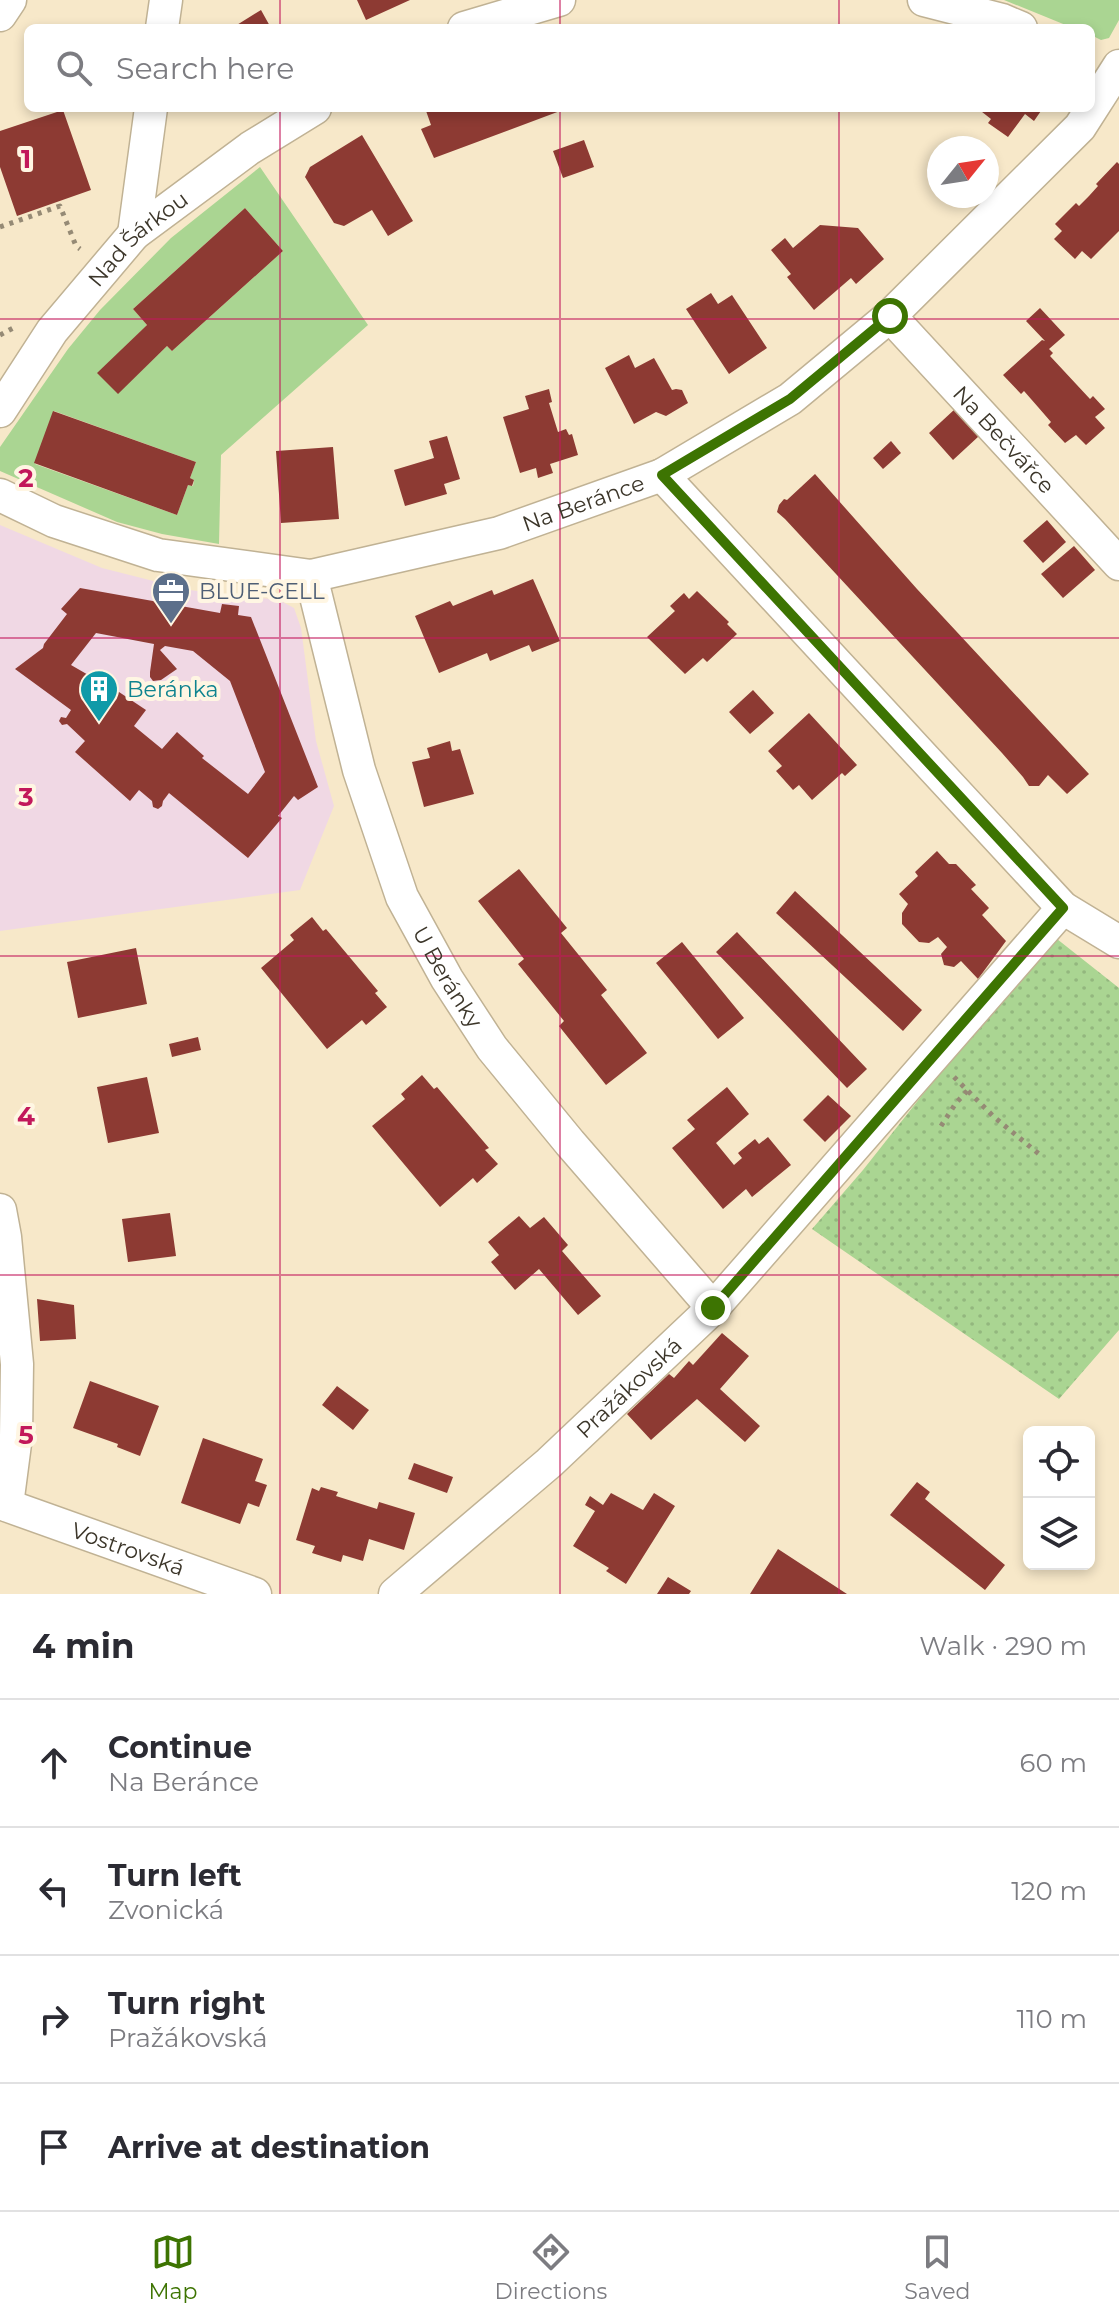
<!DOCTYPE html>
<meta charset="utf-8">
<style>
:root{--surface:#fff;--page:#f2f2f3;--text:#2b2b33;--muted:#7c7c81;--line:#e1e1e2;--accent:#3d7402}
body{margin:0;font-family:Montserrat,sans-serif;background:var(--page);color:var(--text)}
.controls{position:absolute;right:24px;bottom:24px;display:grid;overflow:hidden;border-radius:12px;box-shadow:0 4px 12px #0003}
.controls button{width:72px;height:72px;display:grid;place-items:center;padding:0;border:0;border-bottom:2px solid var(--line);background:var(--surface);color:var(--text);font:40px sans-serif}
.compass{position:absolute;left:927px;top:136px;width:72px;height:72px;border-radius:50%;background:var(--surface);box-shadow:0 4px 12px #0003;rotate:60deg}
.stop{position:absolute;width:24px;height:24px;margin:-18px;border:6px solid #3d7402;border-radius:50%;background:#fff}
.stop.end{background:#3d7402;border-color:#fff;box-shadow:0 2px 8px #0008}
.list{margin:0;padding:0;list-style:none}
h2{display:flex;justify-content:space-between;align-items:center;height:104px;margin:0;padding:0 32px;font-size:34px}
h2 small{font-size:26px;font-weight:400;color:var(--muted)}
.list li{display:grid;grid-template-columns:52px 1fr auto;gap:24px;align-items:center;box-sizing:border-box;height:128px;padding:0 32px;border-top:2px solid var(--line)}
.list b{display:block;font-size:30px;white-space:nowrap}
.list p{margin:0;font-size:26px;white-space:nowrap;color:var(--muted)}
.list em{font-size:26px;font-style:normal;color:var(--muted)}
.icon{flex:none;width:44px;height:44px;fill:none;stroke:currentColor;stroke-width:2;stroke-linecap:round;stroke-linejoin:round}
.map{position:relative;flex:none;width:1119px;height:1594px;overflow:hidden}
.search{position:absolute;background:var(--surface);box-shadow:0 4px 12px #0003;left:24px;right:24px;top:24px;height:88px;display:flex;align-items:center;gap:20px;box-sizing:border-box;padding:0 28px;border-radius:12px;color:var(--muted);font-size:30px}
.sheet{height:616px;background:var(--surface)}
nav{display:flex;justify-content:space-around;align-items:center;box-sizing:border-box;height:112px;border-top:2px solid var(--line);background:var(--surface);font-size:22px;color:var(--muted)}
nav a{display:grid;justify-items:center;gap:4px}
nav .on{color:var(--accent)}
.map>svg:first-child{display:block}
.commercial{fill:#f0d8e4}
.grass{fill:#aad592;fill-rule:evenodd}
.park{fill:url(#park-dots)}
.building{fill:#8d3a33;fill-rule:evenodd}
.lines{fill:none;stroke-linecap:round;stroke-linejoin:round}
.minor-casing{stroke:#c0b294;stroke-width:35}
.path{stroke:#958a75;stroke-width:5;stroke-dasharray:4 6;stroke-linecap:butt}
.minor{stroke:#fff;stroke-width:32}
.route{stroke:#3d7402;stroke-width:10}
.grid{fill:none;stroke:#c2185b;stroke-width:2;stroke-opacity:0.55}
.labels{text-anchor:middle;stroke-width:8;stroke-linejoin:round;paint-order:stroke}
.street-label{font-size:22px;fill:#3c362a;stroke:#fff6e3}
.service-label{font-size:22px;fill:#4e5e75;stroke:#fff6e3;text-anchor:start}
.culture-label{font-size:22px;fill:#0d838f;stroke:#fff6e3;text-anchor:start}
.grid-label{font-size:26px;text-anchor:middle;font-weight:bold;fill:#c2185b;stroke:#fff6e3;stroke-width:8;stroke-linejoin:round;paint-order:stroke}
</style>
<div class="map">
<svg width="1119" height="1594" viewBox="0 0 1119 1594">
<defs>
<pattern id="park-dots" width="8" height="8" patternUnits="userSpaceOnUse" patternTransform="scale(2)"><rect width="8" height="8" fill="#aad592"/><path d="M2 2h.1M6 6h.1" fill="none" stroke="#93b77e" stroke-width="1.8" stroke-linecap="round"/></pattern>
</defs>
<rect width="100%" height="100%" fill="#f7e8c9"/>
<path class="commercial" d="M 0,525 L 102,568 L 189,590 L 279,600 L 294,608 L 301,628 L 316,741 L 334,806 L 300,890 L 0,931 Z"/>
<path class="grass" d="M 1004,0 L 1119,0 L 1119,20 L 1109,38 L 1101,40 L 1091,35 L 1091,28 L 1073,28 Z
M 260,167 L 368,325 L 221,455 L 219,544 L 162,534 L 117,522 L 0,471 L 0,447 L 68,349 L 100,310 L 171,238 ZM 245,208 L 283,251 L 172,351 L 167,346 L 118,393 L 98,373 L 147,325 L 133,309 ZM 54,411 L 196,462 L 190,478 L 194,480 L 193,486 L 188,485 L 177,515 L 35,464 Z"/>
<path class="park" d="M 1057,939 L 1119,988 L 1119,1330 L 1059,1399 L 812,1229 L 863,1170 L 931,1084 Z"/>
<path class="building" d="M 357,0 L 410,0 L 366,20 Z
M 261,10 L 271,28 L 232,28 Z
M 425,108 L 568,108 L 434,158 L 421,129 L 431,125 Z
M 977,108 L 1043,108 L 1034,121 L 1025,114 L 1008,137 L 988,123 L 991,119 Z
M 63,110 L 91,190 L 17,216 L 0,167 L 0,131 Z
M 362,135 L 413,221 L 388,236 L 372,210 L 344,226 L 334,223 L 305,177 L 310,167 Z
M 584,140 L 594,167 L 563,178 L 553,151 Z
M 1117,162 L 1119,164 L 1119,231 L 1091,259 L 1082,251 L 1075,259 L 1054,239 L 1062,231 L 1055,224 L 1076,203 L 1079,206 L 1089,196 L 1098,186 L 1096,184 Z
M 245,208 L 283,251 L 172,351 L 167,346 L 118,394 L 97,373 L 147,325 L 133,309 Z
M 820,225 L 858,228 L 884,259 L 856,284 L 851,278 L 814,310 L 787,277 L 791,274 L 771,250 L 785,238 L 793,248 Z
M 711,293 L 718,304 L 732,295 L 767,348 L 729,374 L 686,309 Z
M 1040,308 L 1065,335 L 1049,349 L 1053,353 L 1050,356 L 1090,399 L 1093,396 L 1105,409 L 1095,417 L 1105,428 L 1086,445 L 1076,435 L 1065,443 L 1048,425 L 1051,422 L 1038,407 L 1024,391 L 1021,394 L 1003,375 L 1042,340 L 1045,341 L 1026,321 Z
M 629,355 L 635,368 L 654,358 L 672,390 L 676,389 L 682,390 L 688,403 L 666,416 L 656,412 L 634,424 L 605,368 Z
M 549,389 L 552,402 L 549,403 L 558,432 L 566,429 L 569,435 L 572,434 L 578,455 L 550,464 L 553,473 L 538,478 L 536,468 L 520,473 L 503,417 L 529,409 L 525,396 Z
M 955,409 L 979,436 L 953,460 L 929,433 Z
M 53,411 L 196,462 L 190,478 L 194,480 L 192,486 L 188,485 L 177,515 L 34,463 Z
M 447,436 L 460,479 L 444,484 L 447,494 L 405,506 L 394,470 L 434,458 L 429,441 Z
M 891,441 L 901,453 L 883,469 L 873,458 Z
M 333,447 L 339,519 L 281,523 L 276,451 Z
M 815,474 L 917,589 L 1089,774 L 1067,794 L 1048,775 L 1039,786 L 1029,786 L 1023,777 L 1002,753 L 785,519 L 777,512 L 779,505 L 784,499 L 787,500 Z
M 1047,520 L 1066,542 L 1043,563 L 1023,541 Z
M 1074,546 L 1095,570 L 1063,598 L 1041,574 Z
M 533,579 L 560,641 L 532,652 L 529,645 L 490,661 L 487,653 L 439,673 L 415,616 L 450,601 L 453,606 L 492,590 L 494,595 Z
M 80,588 L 220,613 L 222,604 L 239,606 L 238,615 L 251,617 L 318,787 L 298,800 L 294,796 L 278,816 L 282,818 L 248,858 L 169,793 L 163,801 L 162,806 L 158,809 L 153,807 L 152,801 L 139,790 L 130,801 L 75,752 L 85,741 L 67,724 L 62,725 L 59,721 L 61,717 L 66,718 L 71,710 L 15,669 L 43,648 L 44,644 L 67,614 L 61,609 ZM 96,633 L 154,644 L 150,672 L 150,677 L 153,681 L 161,680 L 177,669 L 160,650 L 165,646 L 193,651 L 230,681 L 265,772 L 248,794 L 202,758 L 204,756 L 177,732 L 162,749 L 134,726 L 146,710 L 98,678 L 97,680 L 71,665 Z
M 697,591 L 729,622 L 727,624 L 737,634 L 707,662 L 703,658 L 685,674 L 647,637 L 675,611 L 670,606 L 684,593 L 689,599 Z
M 753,690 L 774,713 L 750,734 L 729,712 Z
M 809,713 L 857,765 L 845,776 L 842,773 L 812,800 L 799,785 L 793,790 L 776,771 L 782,766 L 768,751 Z
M 450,741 L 452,751 L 460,749 L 474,794 L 424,807 L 412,762 L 430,758 L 427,748 Z
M 937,851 L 949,864 L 956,864 L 976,885 L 971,889 L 989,908 L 982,915 L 1006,941 L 978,979 L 961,961 L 954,967 L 944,965 L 941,954 L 947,947 L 938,937 L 929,943 L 919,942 L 902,924 L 902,913 L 908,904 L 899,894 L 918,876 L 915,872 Z
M 519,869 L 567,928 L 561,933 L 607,990 L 601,995 L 647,1053 L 606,1085 L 559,1026 L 564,1021 L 518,964 L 524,959 L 478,901 Z
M 795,891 L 922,1010 L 903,1031 L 776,913 Z
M 312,917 L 323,931 L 326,929 L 378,991 L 375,993 L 387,1007 L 366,1025 L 362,1020 L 327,1049 L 261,968 L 294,940 L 290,935 Z
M 737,932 L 867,1069 L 847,1088 L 716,952 Z
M 682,942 L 744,1018 L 718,1039 L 656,963 Z
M 136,948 L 147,1004 L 78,1018 L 67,962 Z
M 198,1037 L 201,1050 L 172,1057 L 169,1044 Z
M 422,1075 L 434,1089 L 437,1087 L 489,1148 L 485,1150 L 498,1164 L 477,1183 L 473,1178 L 440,1207 L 372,1126 L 405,1099 L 401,1094 Z
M 147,1077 L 159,1133 L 108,1143 L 97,1087 Z
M 727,1087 L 749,1114 L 716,1143 L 734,1165 L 742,1158 L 738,1153 L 755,1139 L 759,1144 L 768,1137 L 791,1165 L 752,1197 L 746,1189 L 723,1209 L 672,1148 L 695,1129 L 687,1120 Z
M 828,1095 L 851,1116 L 825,1142 L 803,1120 Z
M 170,1213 L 176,1256 L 128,1262 L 122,1219 Z
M 519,1216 L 530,1228 L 544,1217 L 568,1245 L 562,1251 L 601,1296 L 578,1315 L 539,1269 L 515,1290 L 491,1262 L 499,1255 L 488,1242 Z
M 37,1299 L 74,1305 L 76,1339 L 40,1341 Z
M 722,1333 L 749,1356 L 720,1389 L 760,1426 L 745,1442 L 697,1399 L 651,1440 L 627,1414 L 669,1374 L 674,1378 L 689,1361 L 693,1365 Z
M 90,1381 L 159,1406 L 140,1456 L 117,1447 L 118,1444 L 73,1428 Z
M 337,1386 L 369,1410 L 353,1430 L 322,1405 Z
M 203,1438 L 263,1459 L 255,1481 L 267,1485 L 259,1507 L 248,1503 L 240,1524 L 181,1503 Z
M 414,1463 L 453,1477 L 447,1493 L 408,1479 Z
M 917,1482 L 930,1492 L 925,1499 L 1005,1565 L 985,1590 L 890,1515 Z
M 321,1487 L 338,1492 L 336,1496 L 377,1509 L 379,1502 L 415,1513 L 404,1550 L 369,1539 L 363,1561 L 343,1555 L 341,1562 L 312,1553 L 315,1546 L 296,1540 L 312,1488 L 319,1491 Z
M 611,1493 L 643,1510 L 654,1493 L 675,1506 L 626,1584 L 606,1571 L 609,1568 L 573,1546 L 595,1511 L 585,1505 L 590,1496 L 603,1505 Z
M 778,1549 L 847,1594 L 750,1594 Z
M 668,1577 L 691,1591 L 689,1594 L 657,1594 Z"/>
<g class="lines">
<g class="minor-casing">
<g id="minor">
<path d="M 924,0 L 1002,20 L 1021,28"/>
<path d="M 0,15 L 10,0"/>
<path d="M 162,28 L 166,0"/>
<path d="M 464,28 L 559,0"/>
<path d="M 134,234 L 151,108"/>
<path id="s1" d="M 890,316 L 1119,564"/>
<path id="s2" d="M 0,411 L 52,331 L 134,234 L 250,148 L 315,108"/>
<path d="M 662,475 L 1063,908 L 1119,942"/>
<path id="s3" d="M 0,495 L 54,521 L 158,555 L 311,576 L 499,533 L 662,475 L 790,399 L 890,316 L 1080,127 L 1119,66"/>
<path id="s4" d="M 311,576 L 359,770 L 402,897 L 447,979 L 492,1048 L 570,1143 L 713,1308"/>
<path d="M 0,1210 L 5,1237 L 17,1364 L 16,1436 L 7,1505"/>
<path id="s5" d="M 0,1503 L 255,1594"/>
<path id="s6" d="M 395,1594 L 549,1463 L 713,1308 L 1063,908"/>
</g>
</g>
<path class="path" d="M 0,227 L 60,206 L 76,246 L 80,249
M 0,335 L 17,326
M 954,1077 L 994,1117 L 1039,1154
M 941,1126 L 956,1103 L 968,1090"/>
<use href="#minor" class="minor"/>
</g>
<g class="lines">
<path class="route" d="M 713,1308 L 1063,908 L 662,475 L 790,399 L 890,316"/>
</g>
<path class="grid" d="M 280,0 L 280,28M 560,0 L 560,28M 839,0 L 839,28M 280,108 L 280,1594M 560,108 L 560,1594M 839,108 L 839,1594M 0,319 L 1119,319M 0,638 L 1119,638M 0,956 L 1119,956M 0,1275 L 1119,1275"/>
<defs>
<g id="office-pin" transform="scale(2)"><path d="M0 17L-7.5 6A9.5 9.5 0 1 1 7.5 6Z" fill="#5c6f8a" stroke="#fff6e3"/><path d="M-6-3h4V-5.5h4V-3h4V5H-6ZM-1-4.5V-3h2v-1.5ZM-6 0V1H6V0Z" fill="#fff"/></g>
<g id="building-pin" transform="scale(2)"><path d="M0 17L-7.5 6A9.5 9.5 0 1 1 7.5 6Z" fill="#0f9aa8" stroke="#fff6e3"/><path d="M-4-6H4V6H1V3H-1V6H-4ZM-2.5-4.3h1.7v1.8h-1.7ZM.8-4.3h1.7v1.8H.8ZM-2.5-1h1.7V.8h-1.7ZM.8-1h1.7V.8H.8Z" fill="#fff"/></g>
</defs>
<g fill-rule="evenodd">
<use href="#office-pin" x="171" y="591"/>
<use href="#building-pin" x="99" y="689"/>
</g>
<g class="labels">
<g class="street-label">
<text dy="8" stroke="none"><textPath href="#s2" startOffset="222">Nad Šárkou</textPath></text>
<text dy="8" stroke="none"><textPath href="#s1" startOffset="168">Na Bečvářce</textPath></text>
<text dy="8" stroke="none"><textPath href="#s3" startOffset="606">Na Beránce</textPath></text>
<text dy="8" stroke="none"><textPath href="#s4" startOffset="426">U Beránky</textPath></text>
<text dy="8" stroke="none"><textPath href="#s6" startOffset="312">Pražákovská</textPath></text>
<text dy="8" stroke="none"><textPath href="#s5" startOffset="136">Vostrovská</textPath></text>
</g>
<g class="service-label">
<text x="199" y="599">BLUE-CELL</text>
</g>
<g class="culture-label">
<text x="127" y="697">Beránka</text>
</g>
</g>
<g class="grid-label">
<text x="26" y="168">1</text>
<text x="26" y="487">2</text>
<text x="26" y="806">3</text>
<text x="26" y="1125">4</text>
<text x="26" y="1444">5</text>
</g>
</svg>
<div class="controls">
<button><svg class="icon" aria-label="locate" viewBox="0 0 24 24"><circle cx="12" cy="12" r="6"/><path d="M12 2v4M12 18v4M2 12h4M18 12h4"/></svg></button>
<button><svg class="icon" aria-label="layers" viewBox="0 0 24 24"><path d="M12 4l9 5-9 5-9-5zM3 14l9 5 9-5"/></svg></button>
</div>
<svg class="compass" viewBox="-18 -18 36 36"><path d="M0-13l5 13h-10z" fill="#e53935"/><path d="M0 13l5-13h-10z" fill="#7c7c81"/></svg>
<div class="stop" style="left:890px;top:316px"></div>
<div class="stop end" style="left:713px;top:1308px"></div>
<div class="search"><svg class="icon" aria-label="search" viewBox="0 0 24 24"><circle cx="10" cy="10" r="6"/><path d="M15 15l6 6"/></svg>Search here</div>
</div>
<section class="sheet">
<h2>4 min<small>Walk · 290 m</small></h2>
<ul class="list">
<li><svg class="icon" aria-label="ahead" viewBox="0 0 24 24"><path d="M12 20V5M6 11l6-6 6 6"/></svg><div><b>Continue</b><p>Na Beránce</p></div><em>60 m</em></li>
<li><svg class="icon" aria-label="left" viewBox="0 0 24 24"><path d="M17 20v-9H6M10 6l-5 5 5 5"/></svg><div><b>Turn left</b><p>Zvonická</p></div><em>120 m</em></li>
<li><svg class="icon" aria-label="right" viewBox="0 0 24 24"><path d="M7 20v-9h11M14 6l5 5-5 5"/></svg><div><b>Turn right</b><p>Pražákovská</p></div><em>110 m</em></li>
<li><svg class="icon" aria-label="arrive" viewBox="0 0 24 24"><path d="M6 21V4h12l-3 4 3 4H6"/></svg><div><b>Arrive at destination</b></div></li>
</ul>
</section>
<nav>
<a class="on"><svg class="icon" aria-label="map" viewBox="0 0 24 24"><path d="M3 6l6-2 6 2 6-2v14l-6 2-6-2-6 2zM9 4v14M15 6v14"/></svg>Map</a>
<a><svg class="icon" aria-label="directions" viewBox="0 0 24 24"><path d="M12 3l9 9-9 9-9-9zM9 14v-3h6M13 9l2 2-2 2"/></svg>Directions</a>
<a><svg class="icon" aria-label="saved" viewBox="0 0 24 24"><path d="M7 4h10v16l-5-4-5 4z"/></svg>Saved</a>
</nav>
